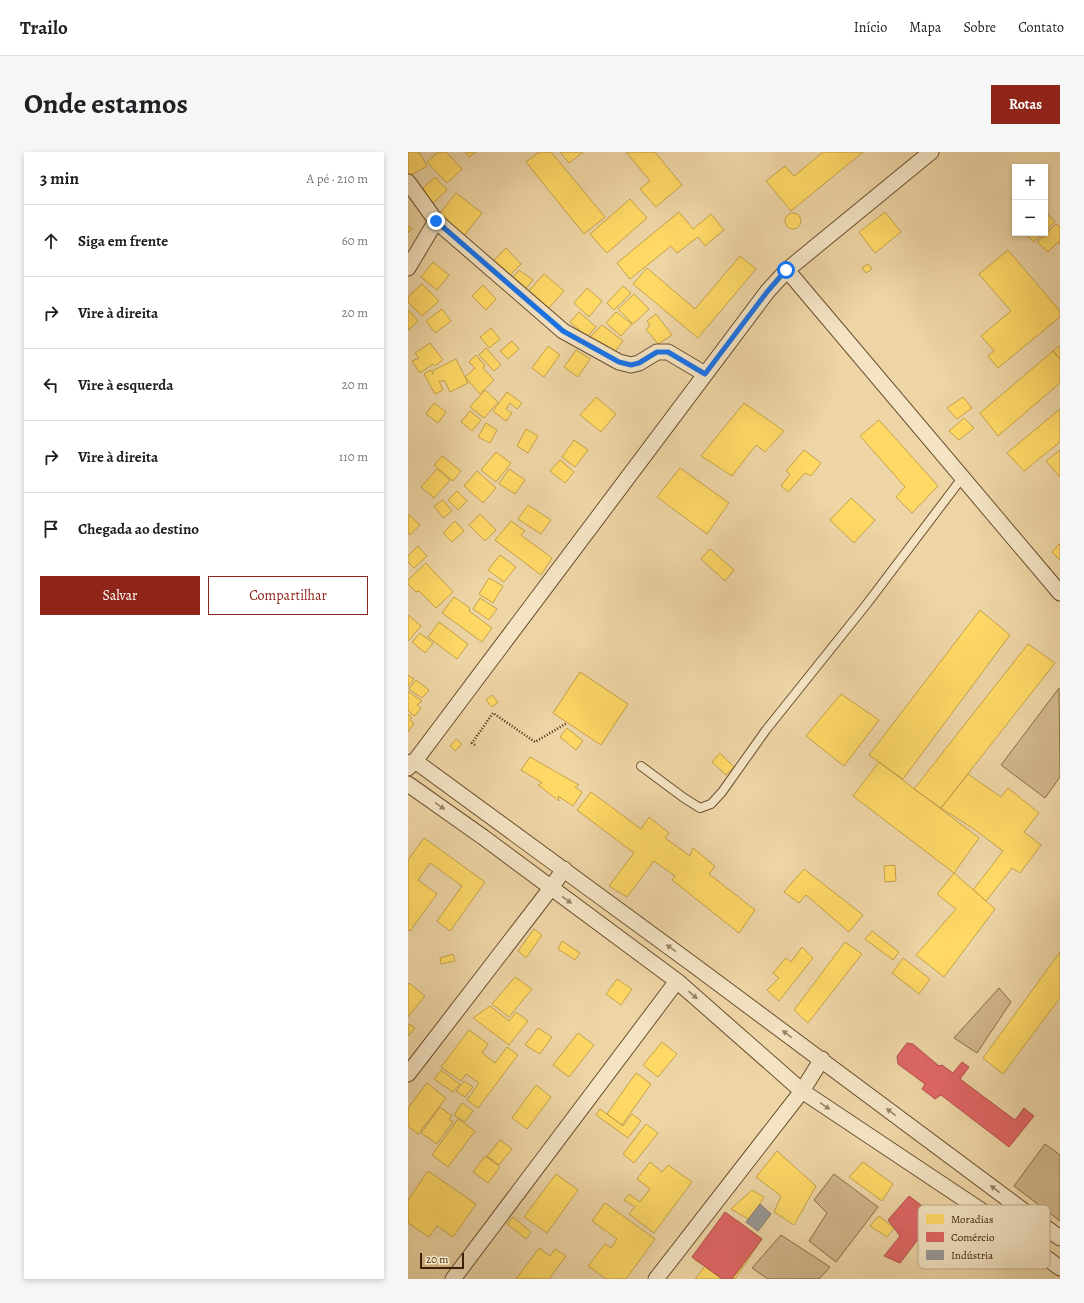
<!DOCTYPE html>
<html lang="pt">
<meta charset="utf-8">
<style>
:root{--surface:#fff;--page:#f6f6f6;--text:#202124;--muted:#757577;--line:#e0e0e0;--accent:#8f2418}
body{margin:0;font-family:Alegreya,serif;background:var(--page);color:var(--text)}
.controls{position:absolute;right:12px;top:12px;display:grid;overflow:hidden;border-radius:0px;box-shadow:0 2px 6px #0003}
.controls button{width:36px;height:36px;display:grid;place-items:center;padding:0;border:0;border-bottom:1px solid var(--line);background:var(--surface);color:var(--text);font:20px sans-serif}
.scale{position:absolute;left:12px;bottom:10px;width:44px;box-sizing:border-box;padding-left:4px;border:2px solid #3e2105;border-top:0;font-size:11px;line-height:14px;white-space:nowrap;color:#3e2105;-webkit-text-stroke:3px #f4e4c4;paint-order:stroke}
.stop{position:absolute;width:12px;height:12px;margin:-9px;border:3px solid #1a73e8;border-radius:50%;background:#fff}
.stop.end{background:#1a73e8;border-color:#fff;box-shadow:0 1px 4px #0008}
.list{margin:0;padding:0;list-style:none}
h2{display:flex;justify-content:space-between;align-items:center;height:52px;margin:0;padding:0 16px;font-size:17px}
h2 small{font-size:13px;font-weight:400;color:var(--muted)}
.list li{display:grid;grid-template-columns:26px 1fr auto;gap:12px;align-items:center;box-sizing:border-box;height:72px;padding:0 16px;border-top:1px solid var(--line)}
.list b{display:block;font-size:15px;white-space:nowrap}
.list em{font-size:13px;font-style:normal;color:var(--muted)}
.actions{display:flex;gap:8px;padding:12px 16px}
.actions a{flex:1;padding:9px 0;border:1px solid var(--accent);border-radius:0px;text-align:center;font-size:14px;color:var(--accent)}
.actions .main{background:var(--accent);color:#fff}
.icon{flex:none;width:22px;height:22px;fill:none;stroke:currentColor;stroke-width:2;stroke-linecap:round;stroke-linejoin:round}
.map{position:relative;flex:none;width:652px;height:1127px;overflow:hidden;border-radius:0px}
header{display:flex;align-items:center;gap:24px;box-sizing:border-box;height:56px;padding:0 20px;background:var(--surface);border-bottom:1px solid var(--line)}
header strong{font-size:19px}
nav{display:flex;gap:22px;margin-inline-start:auto;font-size:14px}
.intro{display:flex;align-items:center;justify-content:space-between;box-sizing:border-box;height:96px;padding:0 24px}
h1{margin:0;font-size:28px}
.button{padding:10px 18px;border-radius:0px;background:var(--accent);color:#fff;font-size:14px;font-weight:700}
main{display:flex;gap:24px;padding:0 24px}
aside{flex:1;background:var(--surface);border-radius:0px;box-shadow:0 2px 6px #0003}
.map>svg:first-child{display:block}
.green{fill:#d0b68a;stroke:#876c48}
.homes{fill:#ffd966;stroke:#c5a249}
.shops{fill:#e06666;stroke:#af5149}
.industry{fill:#999;stroke:#7e756d}
.lines{fill:none;stroke-linecap:round;stroke-linejoin:round}
.service-casing{stroke:#6a4e2d;stroke-width:10}
.minor-casing{stroke:#6a4e2d;stroke-width:17}
.path{stroke:#3e2105;stroke-width:2.5;stroke-dasharray:1 2;stroke-linecap:butt}
.service{stroke:#f4e4c4;stroke-width:8}
.minor{stroke:#f4e4c4;stroke-width:15}
.oneway{fill:#998264}
.route{stroke:#1a73e8;stroke-width:5}
.key{fill:#f4e4c4;stroke:#bdaa8b;stroke-width:1}
.key-label{font-size:11px;fill:#3e2105}
</style>
<header>
<strong>Trailo</strong>
<nav><a>Início</a><a>Mapa</a><a>Sobre</a><a>Contato</a></nav>
</header>
<div class="intro"><h1>Onde estamos</h1><a class="button">Rotas</a></div>
<main>
<aside>
<h2>3 min<small>A pé · 210 m</small></h2>
<ul class="list">
<li><svg class="icon" aria-label="ahead" viewBox="0 0 24 24"><path d="M12 20V5M6 11l6-6 6 6"/></svg><div><b>Siga em frente</b></div><em>60 m</em></li>
<li><svg class="icon" aria-label="right" viewBox="0 0 24 24"><path d="M7 20v-9h11M14 6l5 5-5 5"/></svg><div><b>Vire à direita</b></div><em>20 m</em></li>
<li><svg class="icon" aria-label="left" viewBox="0 0 24 24"><path d="M17 20v-9H6M10 6l-5 5 5 5"/></svg><div><b>Vire à esquerda</b></div><em>20 m</em></li>
<li><svg class="icon" aria-label="right" viewBox="0 0 24 24"><path d="M7 20v-9h11M14 6l5 5-5 5"/></svg><div><b>Vire à direita</b></div><em>110 m</em></li>
<li><svg class="icon" aria-label="arrive" viewBox="0 0 24 24"><path d="M6 21V4h12l-3 4 3 4H6"/></svg><div><b>Chegada ao destino</b></div></li>
</ul>
<div class="actions"><a class="main">Salvar</a><a>Compartilhar</a></div>
</aside>
<div class="map">
<svg width="652" height="1127" viewBox="0 0 652 1127">
<rect width="100%" height="100%" fill="#eed5a5"/>
<filter id="stains"><feTurbulence type="fractalNoise" baseFrequency=".005" numOctaves="4"/><feColorMatrix values="0 0 0 0 .2 0 0 0 0 .09 0 0 0 0 .02 0 0 0 .5 -.17"/></filter>
<radialGradient id="worn" r=".72"><stop offset=".6" stop-color="#630" stop-opacity="0"/><stop offset="1" stop-color="#630" stop-opacity=".3"/></radialGradient>
<path class="green" d="M 651,536 L 652,625 L 637,646 L 593,613 Z
M 591,836 L 603,850 L 569,901 L 546,886 Z
M 637,992 L 652,1003 L 652,1069 L 606,1034 Z
M 426,1022 L 470,1055 L 428,1110 L 401,1089 L 419,1061 L 406,1048 Z
M 373,1083 L 422,1115 L 411,1127 L 360,1127 L 344,1116 Z"/>
<path class="homes" d="M 0,0 L 11,0 L 19,14 L 0,25 Z
M 30,0 L 38,0 L 54,17 L 39,31 L 19,10 Z
M 57,0 L 68,0 L 61,5 Z
M 131,0 L 143,0 L 197,65 L 176,82 L 118,10 Z
M 152,0 L 175,0 L 161,11 Z
M 218,0 L 247,0 L 274,33 L 248,55 L 232,37 L 242,29 Z
M 415,0 L 455,0 L 383,59 L 358,29 L 377,14 L 386,24 Z
M 27,25 L 39,38 L 25,51 L 12,39 Z
M 48,41 L 74,61 L 55,85 L 29,65 Z
M 222,47 L 239,66 L 199,101 L 182,82 Z
M 637,59 L 647,70 L 637,79 Z
M 271,60 L 285,77 L 303,62 L 316,78 L 297,94 L 290,85 L 269,101 L 263,94 L 222,127 L 209,111 Z
M 477,60 L 493,80 L 467,101 L 451,80 Z
M377 69a8 8 0 1 1 16 0a8 8 0 1 1-16 0Z
M 648,72 L 652,75 L 652,92 L 650,90 L 640,100 L 629,90 Z
M 0,73 L 4,77 L 0,81 Z
M 617,81 L 635,81 L 626,90 Z
M 98,96 L 113,112 L 99,126 L 84,110 Z
M 600,98 L 652,159 L 652,165 L 590,216 L 580,204 L 586,199 L 573,184 L 603,159 L 571,122 Z
M 332,104 L 348,117 L 290,186 L 225,132 L 239,116 L 287,157 Z
M 25,110 L 41,123 L 29,138 L 13,125 Z
M 460,112 L 464,117 L 458,121 L 454,116 Z
M 111,118 L 125,128 L 116,139 L 103,128 Z
M 136,122 L 156,139 L 138,159 L 118,142 Z
M 14,132 L 31,149 L 14,164 L 0,150 L 0,145 Z
M 75,133 L 88,147 L 78,158 L 64,144 Z
M 215,134 L 223,141 L 206,158 L 199,151 Z
M 179,136 L 194,149 L 181,165 L 166,151 Z
M 226,142 L 241,157 L 225,172 L 210,157 Z
M 34,157 L 43,169 L 27,181 L 18,169 Z
M 0,158 L 10,169 L 0,178 Z
M 171,160 L 188,175 L 179,185 L 162,170 Z
M 208,160 L 224,172 L 213,184 L 198,171 Z
M 248,162 L 264,183 L 250,192 L 238,177 L 242,174 L 239,169 Z
M 194,173 L 215,189 L 205,202 L 189,192 L 182,185 Z
M 83,176 L 92,187 L 81,196 L 72,185 Z
M 104,189 L 111,197 L 100,207 L 92,199 Z
M 22,191 L 35,208 L 27,214 L 25,212 L 12,221 L 4,209 L 11,206 L 7,201 Z
M 652,193 L 652,207 L 645,199 Z
M 140,194 L 152,203 L 136,225 L 124,216 Z
M 78,196 L 93,213 L 86,219 L 71,203 Z
M 168,198 L 182,207 L 170,225 L 156,215 Z
M 645,199 L 652,207 L 652,231 L 590,284 L 572,261 Z
M 68,203 L 77,214 L 75,216 L 86,228 L 72,242 L 57,225 L 67,216 L 61,210 Z
M 48,207 L 60,231 L 42,240 L 37,229 L 31,229 L 35,238 L 27,242 L 16,222 L 23,218 L 25,222 L 24,219 Z
M 77,238 L 90,250 L 76,266 L 62,255 Z
M 99,240 L 114,251 L 109,257 L 102,251 L 98,257 L 104,261 L 98,269 L 85,259 Z
M 188,245 L 208,262 L 193,280 L 172,263 Z
M 555,245 L 564,256 L 549,267 L 539,256 Z
M 26,251 L 38,260 L 30,271 L 18,262 Z
M 336,251 L 376,279 L 357,300 L 348,293 L 324,324 L 293,304 Z
M 652,257 L 652,290 L 616,319 L 599,301 Z
M 62,259 L 73,268 L 64,279 L 53,270 Z
M 556,266 L 566,276 L 551,288 L 541,279 Z
M 471,268 L 530,334 L 504,361 L 488,345 L 497,335 L 452,284 Z
M 78,271 L 89,278 L 82,291 L 70,285 Z
M 118,277 L 130,284 L 120,301 L 109,294 Z
M 166,288 L 180,298 L 167,315 L 154,305 Z
M 396,298 L 413,311 L 403,324 L 397,321 L 380,340 L 373,334 L 382,322 L 378,319 Z
M 652,298 L 652,325 L 638,309 Z
M 88,300 L 103,311 L 88,330 L 73,318 Z
M 34,304 L 53,319 L 45,329 L 26,313 Z
M 152,308 L 166,320 L 157,331 L 142,319 Z
M 272,316 L 321,351 L 299,382 L 249,345 Z
M 29,317 L 42,328 L 26,346 L 13,335 Z
M 101,317 L 117,328 L 107,342 L 91,332 Z
M 69,319 L 88,336 L 75,351 L 56,334 Z
M 49,339 L 59,349 L 50,358 L 40,348 Z
M 443,346 L 467,368 L 446,391 L 422,368 Z
M 35,348 L 44,359 L 35,366 L 26,354 Z
M 120,353 L 143,368 L 133,382 L 110,367 Z
M 0,362 L 12,373 L 2,383 L 0,381 Z
M 72,362 L 88,378 L 77,389 L 61,373 Z
M 47,369 L 56,379 L 44,390 L 35,381 Z
M 103,369 L 117,379 L 113,383 L 144,406 L 133,423 L 87,388 Z
M 651,392 L 652,393 L 652,408 L 644,400 Z
M 10,394 L 19,404 L 6,416 L 0,410 L 0,404 Z
M 302,397 L 326,418 L 317,429 L 293,407 Z
M 92,403 L 108,415 L 96,430 L 80,418 Z
M 18,411 L 45,440 L 28,456 L 11,439 L 8,440 L 0,432 L 0,428 Z
M 81,426 L 95,434 L 85,451 L 71,442 Z
M 46,445 L 62,456 L 61,459 L 84,476 L 74,490 L 34,461 Z
M 72,446 L 89,457 L 81,468 L 65,457 Z
M 572,458 L 602,483 L 495,627 L 461,603 Z
M 0,463 L 13,474 L 0,489 Z
M 31,470 L 60,492 L 49,507 L 20,485 Z
M 12,481 L 25,491 L 17,501 L 4,490 Z
M 620,492 L 647,511 L 533,656 L 506,637 Z
M 172,520 L 220,552 L 193,593 L 145,561 Z
M 0,523 L 6,527 L 0,535 Z
M 8,528 L 21,538 L 14,546 L 1,537 Z
M 0,539 L 14,549 L 9,553 L 13,556 L 7,564 L 0,559 Z
M 433,542 L 471,568 L 436,614 L 398,584 Z
M 84,543 L 90,550 L 84,555 L 78,548 Z
M 0,562 L 4,565 L 2,568 L 6,571 L 0,580 Z
M 159,576 L 175,589 L 168,598 L 152,585 Z
M 48,587 L 54,592 L 47,599 L 42,594 Z
M 312,601 L 326,615 L 318,623 L 304,610 Z
M 122,605 L 171,633 L 167,635 L 174,640 L 165,654 L 150,644 L 151,649 L 130,633 L 134,631 L 113,618 Z
M 471,610 L 571,686 L 546,721 L 445,644 Z
M 560,622 L 593,645 L 600,636 L 631,661 L 616,680 L 633,693 L 612,721 L 604,716 L 578,749 L 565,738 L 595,699 L 566,677 L 533,656 Z
M 183,640 L 233,677 L 241,665 L 261,681 L 257,686 L 282,704 L 285,696 L 307,714 L 301,722 L 347,758 L 331,781 L 264,728 L 267,724 L 246,709 L 219,745 L 201,734 L 226,701 L 169,658 Z
M 16,686 L 77,730 L 42,779 L 29,769 L 54,734 L 22,711 L 10,728 L 29,742 L 2,779 L 0,778 L 0,708 Z
M 487,713 L 488,729 L 477,730 L 476,714 Z
M 396,717 L 455,763 L 441,780 L 398,743 L 391,751 L 376,740 Z
M 546,721 L 587,757 L 536,825 L 508,803 L 548,757 L 529,742 Z
M 126,777 L 134,783 L 118,806 L 110,799 Z
M 464,779 L 491,800 L 485,808 L 457,787 Z
M 154,789 L 172,801 L 167,808 L 150,797 Z
M 437,790 L 454,802 L 400,871 L 386,858 Z
M 394,795 L 405,806 L 371,849 L 359,838 L 371,826 L 365,821 L 378,806 L 383,810 Z
M 652,800 L 652,846 L 595,922 L 575,906 Z
M 45,802 L 47,809 L 33,812 L 32,806 Z
M 495,806 L 522,827 L 511,842 L 484,821 Z
M 107,825 L 124,837 L 101,865 L 84,852 Z
M 209,827 L 224,837 L 213,853 L 198,842 Z
M 1,831 L 17,844 L 0,865 L 0,832 Z
M 82,854 L 101,869 L 108,860 L 120,869 L 101,893 L 65,866 Z
M 1,872 L 7,876 L 0,884 L 0,873 Z
M 130,876 L 144,885 L 132,902 L 117,893 Z
M 61,878 L 80,892 L 74,901 L 87,911 L 99,895 L 110,903 L 70,956 L 59,948 L 71,931 L 58,922 L 53,929 L 33,915 Z
M 170,881 L 186,893 L 161,925 L 145,913 Z
M 254,890 L 269,902 L 250,925 L 235,913 Z
M 33,918 L 52,932 L 45,940 L 26,927 Z
M 228,921 L 243,932 L 214,973 L 199,962 Z
M 56,929 L 65,935 L 57,945 L 48,939 Z
M 19,931 L 38,946 L 10,982 L 0,974 L 0,956 Z
M 128,933 L 143,945 L 119,977 L 104,966 Z
M 54,951 L 65,959 L 57,970 L 46,963 Z
M 32,955 L 44,964 L 41,967 L 45,970 L 29,992 L 13,981 Z
M 192,957 L 215,974 L 224,962 L 233,969 L 220,986 L 188,963 Z
M 50,967 L 67,979 L 40,1015 L 24,1003 Z
M 238,972 L 250,981 L 226,1011 L 215,1002 Z
M 92,988 L 104,997 L 91,1013 L 79,1004 Z
M 369,999 L 408,1034 L 386,1073 L 366,1060 L 373,1044 L 348,1025 Z
M 77,1004 L 92,1015 L 80,1031 L 65,1020 Z
M 242,1010 L 254,1020 L 260,1013 L 284,1030 L 246,1081 L 221,1062 L 227,1055 L 216,1048 L 221,1042 L 232,1050 L 242,1037 L 229,1027 Z
M 455,1010 L 485,1032 L 474,1049 L 441,1025 Z
M 20,1019 L 68,1052 L 45,1085 L 29,1074 L 21,1085 L 0,1071 L 0,1048 Z
M 148,1022 L 170,1038 L 139,1081 L 116,1065 Z
M 344,1038 L 356,1045 L 342,1068 L 323,1057 Z
M 197,1051 L 247,1087 L 218,1127 L 198,1127 L 180,1114 L 197,1092 L 203,1096 L 209,1087 L 184,1069 Z
M 471,1064 L 486,1076 L 479,1085 L 462,1074 Z
M 105,1065 L 123,1080 L 118,1087 L 99,1072 Z
M 329,1068 L 354,1087 L 327,1127 L 318,1127 L 287,1108 L 297,1087 L 314,1100 Z
M 131,1096 L 142,1104 L 147,1097 L 158,1104 L 141,1127 L 108,1127 Z
M 297,1114 L 314,1127 L 287,1127 Z"/>
<path class="shops" d="M 499,891 L 505,892 L 531,914 L 534,913 L 545,921 L 554,910 L 561,915 L 552,927 L 607,968 L 616,956 L 626,964 L 601,995 L 533,943 L 527,947 L 514,937 L 517,932 L 490,912 L 489,904 Z
M 501,1044 L 546,1078 L 544,1081 L 553,1086 L 544,1097 L 515,1081 L 492,1111 L 476,1104 L 492,1084 L 480,1068 Z
M 317,1060 L 354,1087 L 324,1127 L 314,1127 L 284,1105 Z"/>
<path class="industry" d="M 352,1052 L 363,1062 L 350,1079 L 338,1070 Z"/>
<g class="lines">
<g class="service-casing">
<path id="service" d="M 233,614 L 276,646 L 292,656 L 303,652 L 314,640 L 358,578 L 458,453 L 554,326"/>
</g>
<g class="minor-casing">
<path id="minor" d="M 0,30 L 28,69 L 155,179 L 211,210 L 223,213 L 231,211 L 249,200 L 260,200 L 297,222
M 0,116 L 28,69
M 379,118 L 652,441
M 0,611 L 7,609 L 287,814 L 652,1086
M 0,616 L 7,609 L 359,140 L 379,118 L 523,0
M 0,632 L 75,685 L 269,829 L 394,939 L 577,1061 L 652,1116
M 0,922 L 143,736 L 156,717
M 45,1127 L 269,829
M 248,1127 L 394,939 L 414,907"/>
</g>
<path class="path" d="M 67,593 L 64,591 L 85,561 L 127,590 L 159,571"/>
<use href="#service" class="service"/>
<use href="#minor" class="minor"/>
</g>
<defs><path id="oneway-solid" d="M-6-.8H1V-3.2L6.5 0L1 3.2V.8H-6Z"/></defs>
<g class="oneway">
<use href="#oneway-solid" transform="translate(32 654) rotate(35)"/>
<use href="#oneway-solid" transform="translate(159 748) rotate(36)"/>
<use href="#oneway-solid" transform="translate(263 796) rotate(-144)"/>
<use href="#oneway-solid" transform="translate(285 843) rotate(41)"/>
<use href="#oneway-solid" transform="translate(379 882) rotate(-143)"/>
<use href="#oneway-solid" transform="translate(417 954) rotate(34)"/>
<use href="#oneway-solid" transform="translate(483 960) rotate(-143)"/>
<use href="#oneway-solid" transform="translate(587 1037) rotate(-143)"/>
</g>
<g class="lines">
<path class="route" d="M 28,69 L 155,179 L 211,210 L 223,213 L 231,211 L 249,200 L 260,200 L 297,222 L 359,140 L 378,118"/>
</g>
<rect x="510" y="1053" width="132" height="64" rx="6" class="key"/>
<rect x="518" y="1062" width="18" height="10" fill="#ffd966"/>
<rect x="518" y="1080" width="18" height="10" fill="#e06666"/>
<rect x="518" y="1098" width="18" height="10" fill="#999"/>
<g class="key-label">
<text x="543" y="1071">Moradias</text>
<text x="543" y="1089">Comércio</text>
<text x="543" y="1107">Indústria</text>
</g>
<rect width="100%" height="100%" filter="url(#stains)"/>
<rect width="100%" height="100%" fill="url(#worn)"/>
</svg>
<div class="controls">
<button>+</button>
<button>−</button>
</div>
<div class="scale">20 m</div>
<div class="stop" style="left:378px;top:118px"></div>
<div class="stop end" style="left:28px;top:69px"></div>
</div>
</main>
